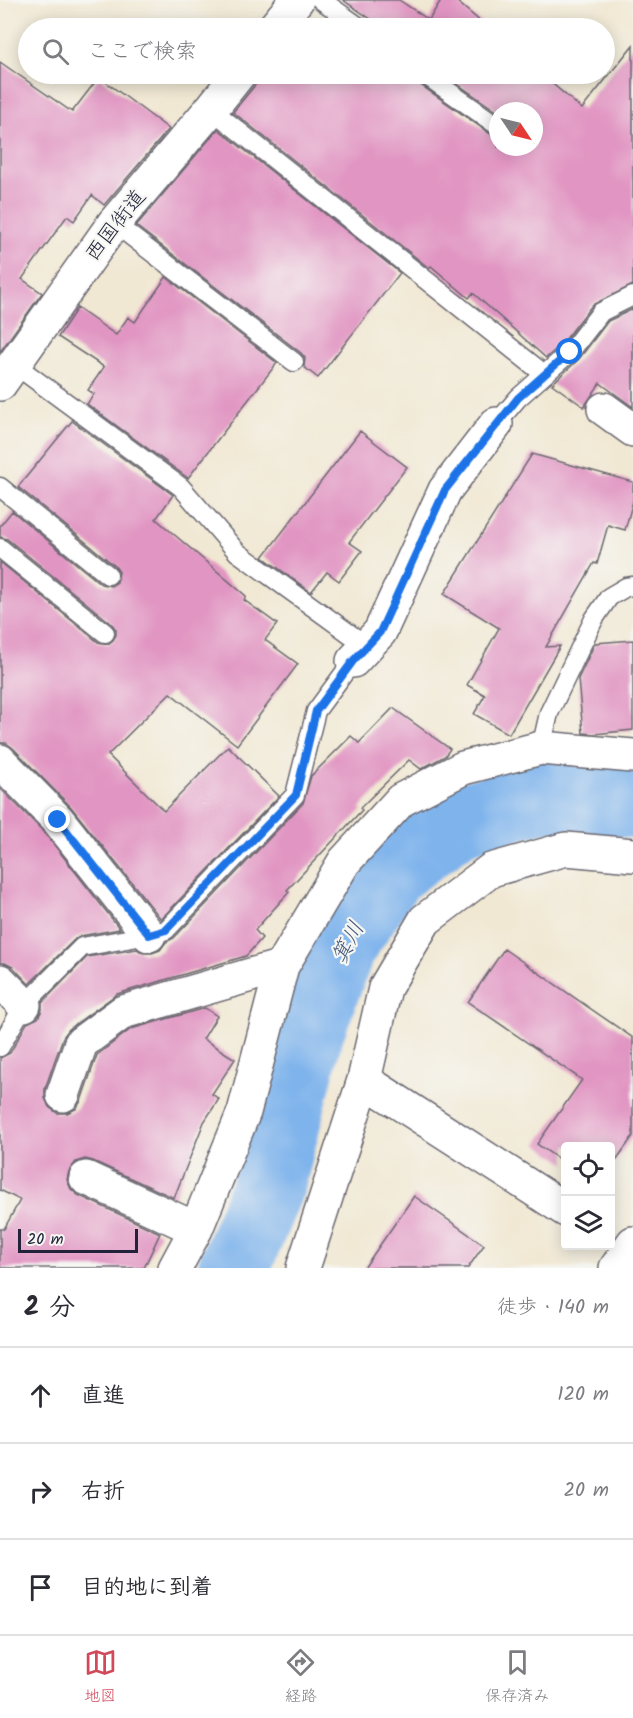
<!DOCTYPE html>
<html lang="ja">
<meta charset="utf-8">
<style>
:root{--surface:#fff;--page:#f7f7f7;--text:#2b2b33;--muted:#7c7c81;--line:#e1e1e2;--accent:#d1495b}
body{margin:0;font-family:Kalam,"Klee One",sans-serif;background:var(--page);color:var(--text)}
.controls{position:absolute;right:18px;bottom:18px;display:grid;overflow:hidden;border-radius:6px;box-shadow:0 3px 15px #0003}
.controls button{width:54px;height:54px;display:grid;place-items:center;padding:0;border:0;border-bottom:2px solid var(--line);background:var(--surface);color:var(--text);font:30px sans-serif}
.compass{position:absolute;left:489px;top:102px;width:54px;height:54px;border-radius:50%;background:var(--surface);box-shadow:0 3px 15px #0003;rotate:125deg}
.scale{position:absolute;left:18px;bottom:15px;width:120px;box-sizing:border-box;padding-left:6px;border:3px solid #22223b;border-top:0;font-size:16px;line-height:21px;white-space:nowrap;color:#22223b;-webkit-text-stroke:4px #f6f6f2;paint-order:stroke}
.stop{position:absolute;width:18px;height:18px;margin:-14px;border:4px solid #1a73e8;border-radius:50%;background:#fff}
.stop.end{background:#1a73e8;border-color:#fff;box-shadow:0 2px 6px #0008}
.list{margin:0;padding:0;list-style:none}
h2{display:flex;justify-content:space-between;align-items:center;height:78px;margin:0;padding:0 24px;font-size:26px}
h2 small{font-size:20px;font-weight:400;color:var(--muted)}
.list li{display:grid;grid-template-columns:39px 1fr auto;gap:18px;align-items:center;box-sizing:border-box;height:96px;padding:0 24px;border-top:2px solid var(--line)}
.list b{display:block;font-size:22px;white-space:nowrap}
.list em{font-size:20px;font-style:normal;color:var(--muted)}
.icon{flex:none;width:33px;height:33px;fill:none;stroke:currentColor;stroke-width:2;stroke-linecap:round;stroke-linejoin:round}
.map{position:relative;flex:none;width:633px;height:1268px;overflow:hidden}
.search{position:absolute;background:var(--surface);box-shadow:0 3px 15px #0003;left:18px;right:18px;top:18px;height:66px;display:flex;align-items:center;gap:15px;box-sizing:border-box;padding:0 21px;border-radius:33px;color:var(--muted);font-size:22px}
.sheet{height:366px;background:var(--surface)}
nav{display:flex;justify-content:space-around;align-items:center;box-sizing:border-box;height:84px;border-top:2px solid var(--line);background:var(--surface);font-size:16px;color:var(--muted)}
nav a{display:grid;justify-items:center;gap:3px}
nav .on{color:var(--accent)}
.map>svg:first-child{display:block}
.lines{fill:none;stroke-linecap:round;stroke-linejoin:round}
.river{stroke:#7eb3ec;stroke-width:72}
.building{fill:#e195c2}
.lane-casing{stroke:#6a6770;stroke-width:21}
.street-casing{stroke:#6a6770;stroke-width:36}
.lane{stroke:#fff;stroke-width:18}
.street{stroke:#fff;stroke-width:33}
.route{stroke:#1a73e8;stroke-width:8}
.labels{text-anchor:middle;stroke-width:4.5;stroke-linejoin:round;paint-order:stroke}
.street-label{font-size:21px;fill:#22223b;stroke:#f6f6f2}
.water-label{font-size:22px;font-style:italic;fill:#425579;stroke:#f6f6f2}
</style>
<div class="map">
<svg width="633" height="1268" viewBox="0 0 633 1268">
<rect width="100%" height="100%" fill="#f6f6f2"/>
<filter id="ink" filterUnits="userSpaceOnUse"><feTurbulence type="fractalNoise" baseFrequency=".0167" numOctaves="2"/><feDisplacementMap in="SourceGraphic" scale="12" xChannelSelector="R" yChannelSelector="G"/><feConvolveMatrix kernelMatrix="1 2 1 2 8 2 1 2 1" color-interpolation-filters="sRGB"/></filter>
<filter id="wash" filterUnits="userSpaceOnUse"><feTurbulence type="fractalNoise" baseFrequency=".008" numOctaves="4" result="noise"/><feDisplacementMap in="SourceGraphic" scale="24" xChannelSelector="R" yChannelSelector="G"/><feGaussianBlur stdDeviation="1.35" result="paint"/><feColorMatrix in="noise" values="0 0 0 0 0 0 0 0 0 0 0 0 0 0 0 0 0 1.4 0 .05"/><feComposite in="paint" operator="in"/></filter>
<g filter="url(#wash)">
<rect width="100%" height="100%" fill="#f1e8d3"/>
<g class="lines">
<path class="river" d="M 234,1268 L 270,1181 L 306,1037 L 340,946 L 390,871 L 458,820 L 542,797 L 633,802"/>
</g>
<g id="blocks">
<path class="building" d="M 343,0 L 399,0 L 429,20 L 441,0 L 455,0 L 488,28 L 384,28 Z
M 633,45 L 633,285 L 592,305 L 562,344 L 546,358 L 473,293 L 469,298 L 431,266 L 429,268 L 233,112 L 264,74 L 413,74 L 418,83 L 492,135 L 498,137 L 498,147 L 534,147 L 534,111 L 498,112 L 443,74 L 541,74 L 582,109 Z
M 0,62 L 72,112 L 99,77 L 169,129 L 104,205 L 92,195 L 74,221 L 67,216 L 22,279 L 42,293 L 0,352 Z
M 218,129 L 400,273 L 318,378 L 304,367 L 305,358 L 301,353 L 136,226 Z
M 166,277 L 277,363 L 188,478 L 87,404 L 94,394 L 88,390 L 104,367 L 58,337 L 77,308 L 116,335 L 128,317 L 135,322 Z
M 633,309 L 633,407 L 600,383 L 584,407 L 552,384 L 579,359 L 608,321 Z
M 72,421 L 173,495 L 156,519 L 246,596 L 244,600 L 277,624 L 265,640 L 298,664 L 237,745 L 170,693 L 108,755 L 164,811 L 228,746 L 279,796 L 161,919 L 71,807 L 13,748 L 6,743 L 0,743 L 0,562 L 98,642 L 108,644 L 113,640 L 116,635 L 116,630 L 112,624 L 7,539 L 0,537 L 0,526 L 12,511 L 101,584 L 111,586 L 117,582 L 119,572 L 115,566 L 18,487 Z
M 360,431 L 407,467 L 349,542 L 362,551 L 339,581 L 327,572 L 311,592 L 263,557 Z
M 532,454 L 633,482 L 633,501 L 625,530 L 608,525 L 597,564 L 594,563 L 546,647 L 560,646 L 509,734 L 474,714 L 485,695 L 467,685 L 499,628 L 444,594 Z
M 633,640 L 633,730 L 594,734 L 583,733 L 578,679 L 595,643 Z
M 393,708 L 450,749 L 445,756 L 421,769 L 409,760 L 360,808 L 362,810 L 287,890 L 289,892 L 255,930 L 262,938 L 246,956 L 117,994 L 70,1028 L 63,1037 L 45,1089 L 45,1098 L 49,1107 L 57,1113 L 67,1113 L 76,1109 L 81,1101 L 97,1055 L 131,1029 L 205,1008 L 217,1016 L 203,1039 L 235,1059 L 212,1094 L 219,1099 L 204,1122 L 174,1198 L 93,1161 L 85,1159 L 76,1162 L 69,1171 L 67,1180 L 71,1189 L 78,1195 L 160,1233 L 144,1268 L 0,1268 L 0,1229 L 4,1229 L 20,1200 L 0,1190 L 0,1058 L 10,1053 L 27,1023 L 38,1018 L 42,1010 L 42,1003 L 87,957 L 137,949 L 143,953 L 152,953 L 160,950 L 166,942 L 174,938 L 303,803 L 311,776 L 351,736 L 359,743 Z
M 0,788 L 44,832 L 120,929 L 80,936 L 75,939 L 29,984 L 13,967 L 5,963 L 0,963 Z
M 504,949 L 633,1038 L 633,1136 L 610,1169 L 610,1146 L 566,1146 L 566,1164 L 537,1144 L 582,1080 L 468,1002 Z
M 414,1196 L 484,1245 L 468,1268 L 364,1268 Z"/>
</g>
</g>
<g filter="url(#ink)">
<use href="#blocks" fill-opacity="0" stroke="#6a6770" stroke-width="1.5"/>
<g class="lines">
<g class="lane-casing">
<path id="lane" d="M 321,0 L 361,28
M 424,74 L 498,126
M 211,109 L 544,374
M 114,223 L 294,362
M 14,364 L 181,487 L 237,552 L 368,647
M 496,424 L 518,398 L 570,352 L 601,312 L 633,296
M 0,487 L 108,575
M 0,548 L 105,633
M 541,748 L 549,713 L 594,619 L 609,597 L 626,587 L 633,586
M 0,1047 L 24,1005 L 82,947 L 149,935 L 166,930 L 295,795 L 316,711 L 353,661"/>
</g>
<g class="street-casing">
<path id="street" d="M 274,28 L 297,0
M 0,384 L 114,223 L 211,109 L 239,74
M 604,409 L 633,430
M 353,661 L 380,632 L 445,490 L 496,424
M 0,761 L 58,820 L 149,935
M 0,981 L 24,1005
M 364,1080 L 566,1210
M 63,1095 L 81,1043 L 123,1012 L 282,966
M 86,1178 L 196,1229
M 175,1268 L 196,1229 L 244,1112 L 282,966 L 344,862 L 401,800 L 463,768 L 541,748 L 633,756
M 303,1268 L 364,1080 L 385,988 L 425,920 L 491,870 L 566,849 L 633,855
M 616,1268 L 633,1243"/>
</g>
<use href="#lane" class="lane"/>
<use href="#street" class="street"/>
</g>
</g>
<g class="lines" filter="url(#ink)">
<path class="route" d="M 58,820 L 149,935 L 166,930 L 296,795 L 316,711 L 353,661 L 380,632 L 445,490 L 518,398 L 570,352"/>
</g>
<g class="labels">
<g class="street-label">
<text transform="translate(115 225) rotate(-52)" y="7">西国街道</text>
</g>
<g class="water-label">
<text transform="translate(347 942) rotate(-62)" y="8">箕川</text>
</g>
</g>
</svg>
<div class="controls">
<button><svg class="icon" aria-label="locate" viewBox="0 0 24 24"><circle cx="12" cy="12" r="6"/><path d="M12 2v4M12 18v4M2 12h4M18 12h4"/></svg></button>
<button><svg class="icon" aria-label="layers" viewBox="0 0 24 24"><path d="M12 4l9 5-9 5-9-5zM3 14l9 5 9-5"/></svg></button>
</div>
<svg class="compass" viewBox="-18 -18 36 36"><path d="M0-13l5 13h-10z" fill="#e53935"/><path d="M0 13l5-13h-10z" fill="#7c7c81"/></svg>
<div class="scale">20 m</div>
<div class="stop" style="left:570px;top:352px"></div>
<div class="stop end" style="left:58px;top:820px"></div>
<div class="search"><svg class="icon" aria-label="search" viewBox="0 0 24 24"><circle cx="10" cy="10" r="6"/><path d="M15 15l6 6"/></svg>ここで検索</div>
</div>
<section class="sheet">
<h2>2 分<small>徒歩 · 140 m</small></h2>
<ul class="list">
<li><svg class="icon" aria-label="ahead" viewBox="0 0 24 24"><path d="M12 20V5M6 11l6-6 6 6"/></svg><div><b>直進</b></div><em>120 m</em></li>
<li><svg class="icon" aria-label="right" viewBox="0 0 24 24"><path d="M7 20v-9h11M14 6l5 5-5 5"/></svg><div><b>右折</b></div><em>20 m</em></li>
<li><svg class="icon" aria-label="arrive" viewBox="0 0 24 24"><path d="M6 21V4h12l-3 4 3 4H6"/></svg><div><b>目的地に到着</b></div></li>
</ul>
</section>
<nav>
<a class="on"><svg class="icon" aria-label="map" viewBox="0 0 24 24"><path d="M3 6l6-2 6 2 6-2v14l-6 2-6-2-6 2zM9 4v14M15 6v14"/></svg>地図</a>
<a><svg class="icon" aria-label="directions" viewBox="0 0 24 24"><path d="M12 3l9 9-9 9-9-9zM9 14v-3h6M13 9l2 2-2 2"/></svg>経路</a>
<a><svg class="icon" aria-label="saved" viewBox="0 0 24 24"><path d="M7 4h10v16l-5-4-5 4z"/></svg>保存済み</a>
</nav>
